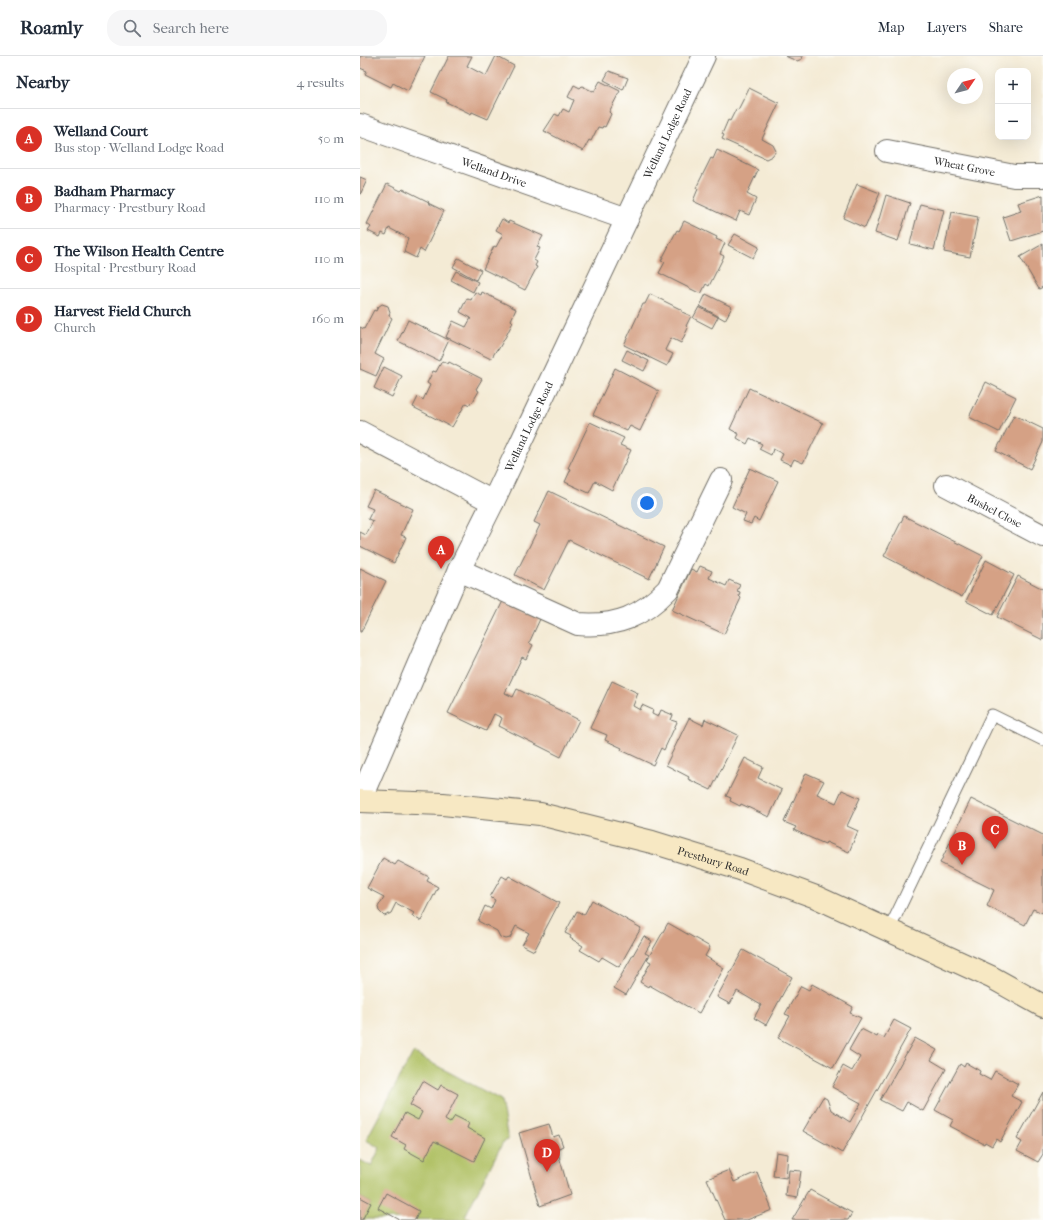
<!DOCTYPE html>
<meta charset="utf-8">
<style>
:root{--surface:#fff;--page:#f6f6f7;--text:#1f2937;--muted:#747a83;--line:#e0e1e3;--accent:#d93025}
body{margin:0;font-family:"IM FELL French Canon",serif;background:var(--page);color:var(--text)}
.controls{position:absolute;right:12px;top:12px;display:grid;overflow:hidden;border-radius:8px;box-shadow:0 4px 16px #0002}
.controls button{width:36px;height:36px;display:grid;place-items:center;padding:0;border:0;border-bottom:1px solid var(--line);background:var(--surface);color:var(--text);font:20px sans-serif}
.compass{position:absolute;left:587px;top:12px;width:36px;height:36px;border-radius:50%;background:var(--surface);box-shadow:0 4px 16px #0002;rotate:55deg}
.you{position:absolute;left:287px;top:447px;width:14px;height:14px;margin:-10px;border:3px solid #fff;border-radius:50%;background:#1a73e8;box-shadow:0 0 0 6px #1a73e833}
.badge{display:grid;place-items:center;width:26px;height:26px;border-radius:50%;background:var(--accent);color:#fff;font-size:13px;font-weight:700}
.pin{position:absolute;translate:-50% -33px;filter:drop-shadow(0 1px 2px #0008)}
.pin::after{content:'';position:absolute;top:21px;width:14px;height:12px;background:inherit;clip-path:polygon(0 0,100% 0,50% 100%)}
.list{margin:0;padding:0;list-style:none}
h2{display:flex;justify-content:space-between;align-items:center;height:52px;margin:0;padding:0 16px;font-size:17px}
h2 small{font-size:13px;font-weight:400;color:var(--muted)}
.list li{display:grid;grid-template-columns:26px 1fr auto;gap:12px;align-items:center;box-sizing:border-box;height:60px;padding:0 16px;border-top:1px solid var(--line)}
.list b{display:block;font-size:15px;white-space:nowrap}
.list p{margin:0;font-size:13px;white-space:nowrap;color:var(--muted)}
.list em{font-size:13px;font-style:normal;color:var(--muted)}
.icon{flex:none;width:22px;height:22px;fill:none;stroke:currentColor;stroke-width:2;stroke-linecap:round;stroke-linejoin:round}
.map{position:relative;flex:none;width:683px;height:1164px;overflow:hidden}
header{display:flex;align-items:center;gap:24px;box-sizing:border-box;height:56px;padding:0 20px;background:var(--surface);border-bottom:1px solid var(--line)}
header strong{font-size:19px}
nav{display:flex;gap:22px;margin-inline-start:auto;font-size:14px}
.search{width:280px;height:36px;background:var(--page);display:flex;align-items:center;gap:10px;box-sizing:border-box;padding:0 14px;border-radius:16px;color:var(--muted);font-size:15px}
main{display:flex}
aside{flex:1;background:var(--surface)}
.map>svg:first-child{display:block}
.green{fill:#b0c165;stroke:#6e7648}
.building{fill:#d5a185}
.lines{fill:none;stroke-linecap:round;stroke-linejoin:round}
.service-casing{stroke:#716e66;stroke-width:13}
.minor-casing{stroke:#716e66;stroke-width:24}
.secondary-casing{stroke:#716e66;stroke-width:24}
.service{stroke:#fff;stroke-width:11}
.minor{stroke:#fff;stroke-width:22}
.secondary{stroke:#f7e8c3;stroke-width:22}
.labels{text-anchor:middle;stroke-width:3;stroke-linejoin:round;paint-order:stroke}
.street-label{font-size:11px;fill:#2b2b2b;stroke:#fdfcf7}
</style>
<header>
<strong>Roamly</strong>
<div class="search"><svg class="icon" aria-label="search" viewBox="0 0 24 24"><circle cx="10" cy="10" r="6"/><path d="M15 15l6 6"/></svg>Search here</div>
<nav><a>Map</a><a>Layers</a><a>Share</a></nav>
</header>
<main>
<aside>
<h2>Nearby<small>4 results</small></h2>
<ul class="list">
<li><span class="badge">A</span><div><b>Welland Court</b><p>Bus stop · Welland Lodge Road</p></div><em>50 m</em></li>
<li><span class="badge">B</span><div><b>Badham Pharmacy</b><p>Pharmacy · Prestbury Road</p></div><em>110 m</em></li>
<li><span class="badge">C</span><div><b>The Wilson Health Centre</b><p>Hospital · Prestbury Road</p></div><em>110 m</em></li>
<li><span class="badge">D</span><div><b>Harvest Field Church</b><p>Church</p></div><em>160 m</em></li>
</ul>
</aside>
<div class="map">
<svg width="683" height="1164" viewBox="0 0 683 1164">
<rect width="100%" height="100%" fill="#fdfcf7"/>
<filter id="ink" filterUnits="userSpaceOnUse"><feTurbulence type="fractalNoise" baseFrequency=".025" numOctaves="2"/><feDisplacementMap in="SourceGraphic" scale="8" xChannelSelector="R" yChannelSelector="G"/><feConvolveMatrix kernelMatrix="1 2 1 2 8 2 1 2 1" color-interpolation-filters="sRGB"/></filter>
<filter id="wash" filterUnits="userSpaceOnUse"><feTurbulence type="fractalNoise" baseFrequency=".012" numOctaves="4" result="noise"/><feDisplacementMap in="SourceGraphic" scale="16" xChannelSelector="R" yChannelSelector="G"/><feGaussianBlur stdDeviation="0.9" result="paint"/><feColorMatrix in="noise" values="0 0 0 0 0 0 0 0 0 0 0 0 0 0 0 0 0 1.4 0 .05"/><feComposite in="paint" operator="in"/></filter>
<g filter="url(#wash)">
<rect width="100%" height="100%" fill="#f4ebd5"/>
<path class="green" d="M 53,997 L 141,1044 L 148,1084 L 143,1086 L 105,1160 L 113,1164 L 2,1163 L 11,1147 L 0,1141 L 0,1104 L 11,1110 L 20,1092 L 6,1084 Z"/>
<g id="blocks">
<path class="building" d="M 0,0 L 65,0 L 48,35 L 33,27 L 31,31 L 5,18 L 7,15 L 0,12 Z
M 89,0 L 112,0 L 107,10 L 126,20 L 136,0 L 154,10 L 128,63 L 112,56 L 111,58 L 101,53 L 86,46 L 87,44 L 71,36 Z
M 425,0 L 443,0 L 442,3 L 437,5 Z
M 249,15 L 268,22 L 263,34 L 244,24 Z
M 240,25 L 260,35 L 249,56 L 251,58 L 245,71 L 243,70 L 242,72 L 238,71 L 231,85 L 229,84 L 223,95 L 184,75 L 195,58 L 199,60 L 203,53 L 209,56 L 214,44 L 208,41 L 214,29 L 220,32 L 222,30 L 234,36 Z
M 389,32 L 419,47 L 402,83 L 413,89 L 416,95 L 412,100 L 406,103 L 362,83 L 364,79 L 362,78 L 368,64 L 370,65 L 376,53 L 378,54 Z
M 357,94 L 398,114 L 387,138 L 396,143 L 389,159 L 380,155 L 376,165 L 333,145 L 338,133 L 336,132 L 351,102 L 353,103 Z
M 0,121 L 7,124 L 0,139 Z
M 27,128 L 41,135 L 43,133 L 69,146 L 68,147 L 84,155 L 64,196 L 60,193 L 56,202 L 44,196 L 48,182 L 29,172 L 26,179 L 22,177 L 20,181 L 8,175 L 11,171 L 7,168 Z
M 497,128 L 520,137 L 505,172 L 483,162 Z
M 526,139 L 550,147 L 538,185 L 515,177 Z
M 683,139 L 683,175 L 651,185 L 643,161 L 661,155 L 658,147 Z
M 560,148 L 584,154 L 574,194 L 550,188 Z
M 592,156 L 618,161 L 610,201 L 584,196 Z
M 142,163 L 148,167 L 149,165 L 183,180 L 177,191 L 180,192 L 174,204 L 177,206 L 175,210 L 177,211 L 165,234 L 123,213 L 134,190 L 136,191 L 143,178 L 136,174 Z
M 324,165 L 357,181 L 356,183 L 365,187 L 360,198 L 364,200 L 349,230 L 346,228 L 341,238 L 299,217 L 305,206 L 301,205 L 317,174 L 319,175 Z
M 375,178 L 399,191 L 393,202 L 368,189 Z
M 683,188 L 683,231 L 679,233 L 660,201 Z
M 98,202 L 121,214 L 116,224 L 93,211 Z
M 96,215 L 118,226 L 113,236 L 91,224 Z
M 115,236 L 121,239 L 122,236 L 156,253 L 151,264 L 153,266 L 146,280 L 138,294 L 137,293 L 131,303 L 86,281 L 93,265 L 106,271 L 111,262 L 100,256 L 107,242 L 111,244 Z
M 290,238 L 322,254 L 322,256 L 331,260 L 326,270 L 328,272 L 321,287 L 311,282 L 305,294 L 313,298 L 307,310 L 264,289 L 283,248 L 285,248 Z
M 346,238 L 372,251 L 365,264 L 340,250 Z
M 22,248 L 28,250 L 30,256 L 29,260 L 32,262 L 15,298 L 24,303 L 16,320 L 0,313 L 0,271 L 4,273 L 14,254 L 16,255 L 18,251 Z
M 339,251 L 358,261 L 352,272 L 333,262 Z
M 48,264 L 89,284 L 79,305 L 38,285 Z
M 267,294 L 289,305 L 284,315 L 262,304 Z
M 82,305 L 88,308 L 89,306 L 122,323 L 116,333 L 119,335 L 112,347 L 111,346 L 109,349 L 106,347 L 92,371 L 53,351 L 58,341 L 63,344 L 70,329 L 67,327 L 73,315 L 76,316 Z
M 24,311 L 42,320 L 32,341 L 14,332 Z
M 255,312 L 299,335 L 280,375 L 270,370 L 267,375 L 233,359 Z
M 626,326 L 656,341 L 639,376 L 609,361 Z
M 389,332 L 463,367 L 443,407 L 434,403 L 431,409 L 420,404 L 423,398 L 413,393 L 411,399 L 399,393 L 402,388 L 390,382 L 387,388 L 377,382 L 379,378 L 370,373 Z
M 654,359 L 683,373 L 683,386 L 670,413 L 636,395 Z
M 230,366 L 264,382 L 260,389 L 271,394 L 252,434 L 235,425 L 229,437 L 205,426 L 211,413 L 208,412 Z
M 390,412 L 418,425 L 399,465 L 394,462 L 391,468 L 383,465 L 386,458 L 372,451 Z
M 14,434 L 53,453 L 41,479 L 46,481 L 34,507 L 0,490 L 0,476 L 6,479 L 13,465 L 8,463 L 13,453 L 6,450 Z
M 189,435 L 304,491 L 289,523 L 209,484 L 184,534 L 155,519 L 180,469 L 174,466 Z
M 544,460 L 623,500 L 602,541 L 524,500 Z
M 626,504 L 654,519 L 633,559 L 606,545 Z
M 340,510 L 352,515 L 349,522 L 366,530 L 369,524 L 380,529 L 377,535 L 380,536 L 379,540 L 381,542 L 364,578 L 312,554 L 331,513 L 337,516 Z
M 0,512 L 26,525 L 1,576 L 0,576 Z
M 658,520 L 683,533 L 683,584 L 637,561 Z
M 143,545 L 180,563 L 169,587 L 173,589 L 166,603 L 162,601 L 145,637 L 153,641 L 157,633 L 219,664 L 201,701 L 139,670 L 142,662 L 134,658 L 126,675 L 88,657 Z
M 252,625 L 278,637 L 273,650 L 280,654 L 282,649 L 293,654 L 292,658 L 298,661 L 301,654 L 313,659 L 311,664 L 317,666 L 304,694 L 301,692 L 293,709 L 261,694 L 262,692 L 245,684 L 247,679 L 230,672 Z
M 329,662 L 343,669 L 345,663 L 378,679 L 351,734 L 328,723 L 329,721 L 306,709 Z
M 385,702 L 403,711 L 398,722 L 422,734 L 409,761 L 381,748 L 380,750 L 370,745 L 371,742 L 366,740 Z
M 446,717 L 464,725 L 457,738 L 476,747 L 482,734 L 500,742 L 487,770 L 498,775 L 489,796 L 466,786 L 465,788 L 451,782 L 434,774 L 436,771 L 424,766 Z
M 611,743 L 683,779 L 683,857 L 673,853 L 665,869 L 627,850 L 634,834 L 580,807 Z
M 23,802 L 35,809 L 38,805 L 69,821 L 67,825 L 78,831 L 61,865 L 52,860 L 54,857 L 36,847 L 31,857 L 29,858 L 24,860 L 19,855 L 18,851 L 24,841 L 7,832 Z
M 142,820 L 147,823 L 149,820 L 199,847 L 174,895 L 162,889 L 169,877 L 156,870 L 150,882 L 146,883 L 140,881 L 137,875 L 118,865 L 125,850 L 131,853 L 135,844 L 130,841 Z
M 232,844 L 281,872 L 259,911 L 242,901 L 239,905 L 220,894 L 223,890 L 210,882 L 211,880 L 205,877 L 217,855 L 224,859 Z
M 308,867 L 350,891 L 345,900 L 364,912 L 339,957 L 289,929 L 288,931 L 280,926 L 291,906 L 287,904 Z
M 284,880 L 292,885 L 285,897 L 289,899 L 266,939 L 254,932 Z
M 383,894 L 432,921 L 406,969 L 394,962 L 401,949 L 377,935 L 370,948 L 357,941 Z
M 452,928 L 493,951 L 490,957 L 501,962 L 473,1012 L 418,982 L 430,960 L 425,958 L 441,930 L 449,934 Z
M 534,964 L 551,973 L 482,1097 L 443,1075 L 463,1041 L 467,1043 L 471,1054 L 490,1066 L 501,1047 L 472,1031 L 483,1010 L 492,1015 L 500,1001 L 489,994 L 501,973 L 517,981 L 518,979 L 524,982 Z
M 555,982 L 577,994 L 571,1004 L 586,1013 L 563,1055 L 547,1046 L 542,1055 L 520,1044 Z
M 606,1007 L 620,1015 L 619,1018 L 630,1024 L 635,1015 L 658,1028 L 651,1040 L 662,1046 L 640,1086 L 636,1083 L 632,1090 L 625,1086 L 624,1088 L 590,1070 L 593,1064 L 575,1054 L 600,1008 L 604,1011 Z
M 63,1025 L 78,1034 L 81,1029 L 98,1038 L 85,1064 L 90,1067 L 95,1060 L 109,1067 L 107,1072 L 125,1082 L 114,1105 L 74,1085 L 64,1104 L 44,1093 L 46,1089 L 32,1081 L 45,1057 L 58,1064 L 62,1056 L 50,1049 Z
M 683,1036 L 683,1098 L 678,1106 L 657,1095 L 662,1086 L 657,1083 Z
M 189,1068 L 193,1081 L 199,1079 L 203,1090 L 197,1093 L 210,1139 L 180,1150 L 159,1077 Z
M 416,1096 L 428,1098 L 426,1122 L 413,1120 Z
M 369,1114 L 374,1126 L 397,1116 L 412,1154 L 387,1164 L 365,1164 L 347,1123 Z
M 429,1114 L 441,1115 L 437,1142 L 426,1140 Z
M 450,1134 L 492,1157 L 488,1164 L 432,1164 Z
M 26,1137 L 59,1155 L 55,1164 L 40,1164 L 18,1152 Z
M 0,1141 L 11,1147 L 2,1164 L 0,1164 Z"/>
</g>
</g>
<g filter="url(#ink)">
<use href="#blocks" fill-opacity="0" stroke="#716e66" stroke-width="1"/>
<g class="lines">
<g class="service-casing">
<path id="service" d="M 529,874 L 632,659 L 683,684"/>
</g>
<g class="minor-casing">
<g id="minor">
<path id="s1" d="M 0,69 L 267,163"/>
<path id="s2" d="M 527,95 L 654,120 L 683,120"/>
<path d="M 0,376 L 133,446"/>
<path id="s3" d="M 586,429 L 683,480"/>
<path d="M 99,514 L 218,568 C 257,571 281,561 308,533 L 361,424"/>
<path id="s4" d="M 0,744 L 99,514 L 133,446 L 344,0"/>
</g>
</g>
<g class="secondary-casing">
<g id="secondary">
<path id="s5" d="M 0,745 L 83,748 L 180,758 L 292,786 L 380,813 L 456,841 L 631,921 L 683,950"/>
</g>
</g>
<use href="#service" class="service"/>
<use href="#minor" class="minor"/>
<use href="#secondary" class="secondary"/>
</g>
</g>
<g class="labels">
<g class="street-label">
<text dy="4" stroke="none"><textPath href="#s4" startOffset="734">Welland Lodge Road</textPath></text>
<text dy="4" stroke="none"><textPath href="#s2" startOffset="79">Wheat Grove</textPath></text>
<text dy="4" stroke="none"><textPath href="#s1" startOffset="142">Welland Drive</textPath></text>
<text dy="4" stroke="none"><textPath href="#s4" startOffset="410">Welland Lodge Road</textPath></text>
<text dy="4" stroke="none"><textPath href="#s3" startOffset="55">Bushel Close</textPath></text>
<text dy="4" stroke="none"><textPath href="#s5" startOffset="360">Prestbury Road</textPath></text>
</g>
</g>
</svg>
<div class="controls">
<button>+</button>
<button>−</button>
</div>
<svg class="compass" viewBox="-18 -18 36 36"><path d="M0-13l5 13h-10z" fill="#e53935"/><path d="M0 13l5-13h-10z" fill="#747a83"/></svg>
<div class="you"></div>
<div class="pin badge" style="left:81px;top:513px">A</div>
<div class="pin badge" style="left:602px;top:809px">B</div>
<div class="pin badge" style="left:635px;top:793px">C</div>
<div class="pin badge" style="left:187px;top:1116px">D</div>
</div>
</main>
